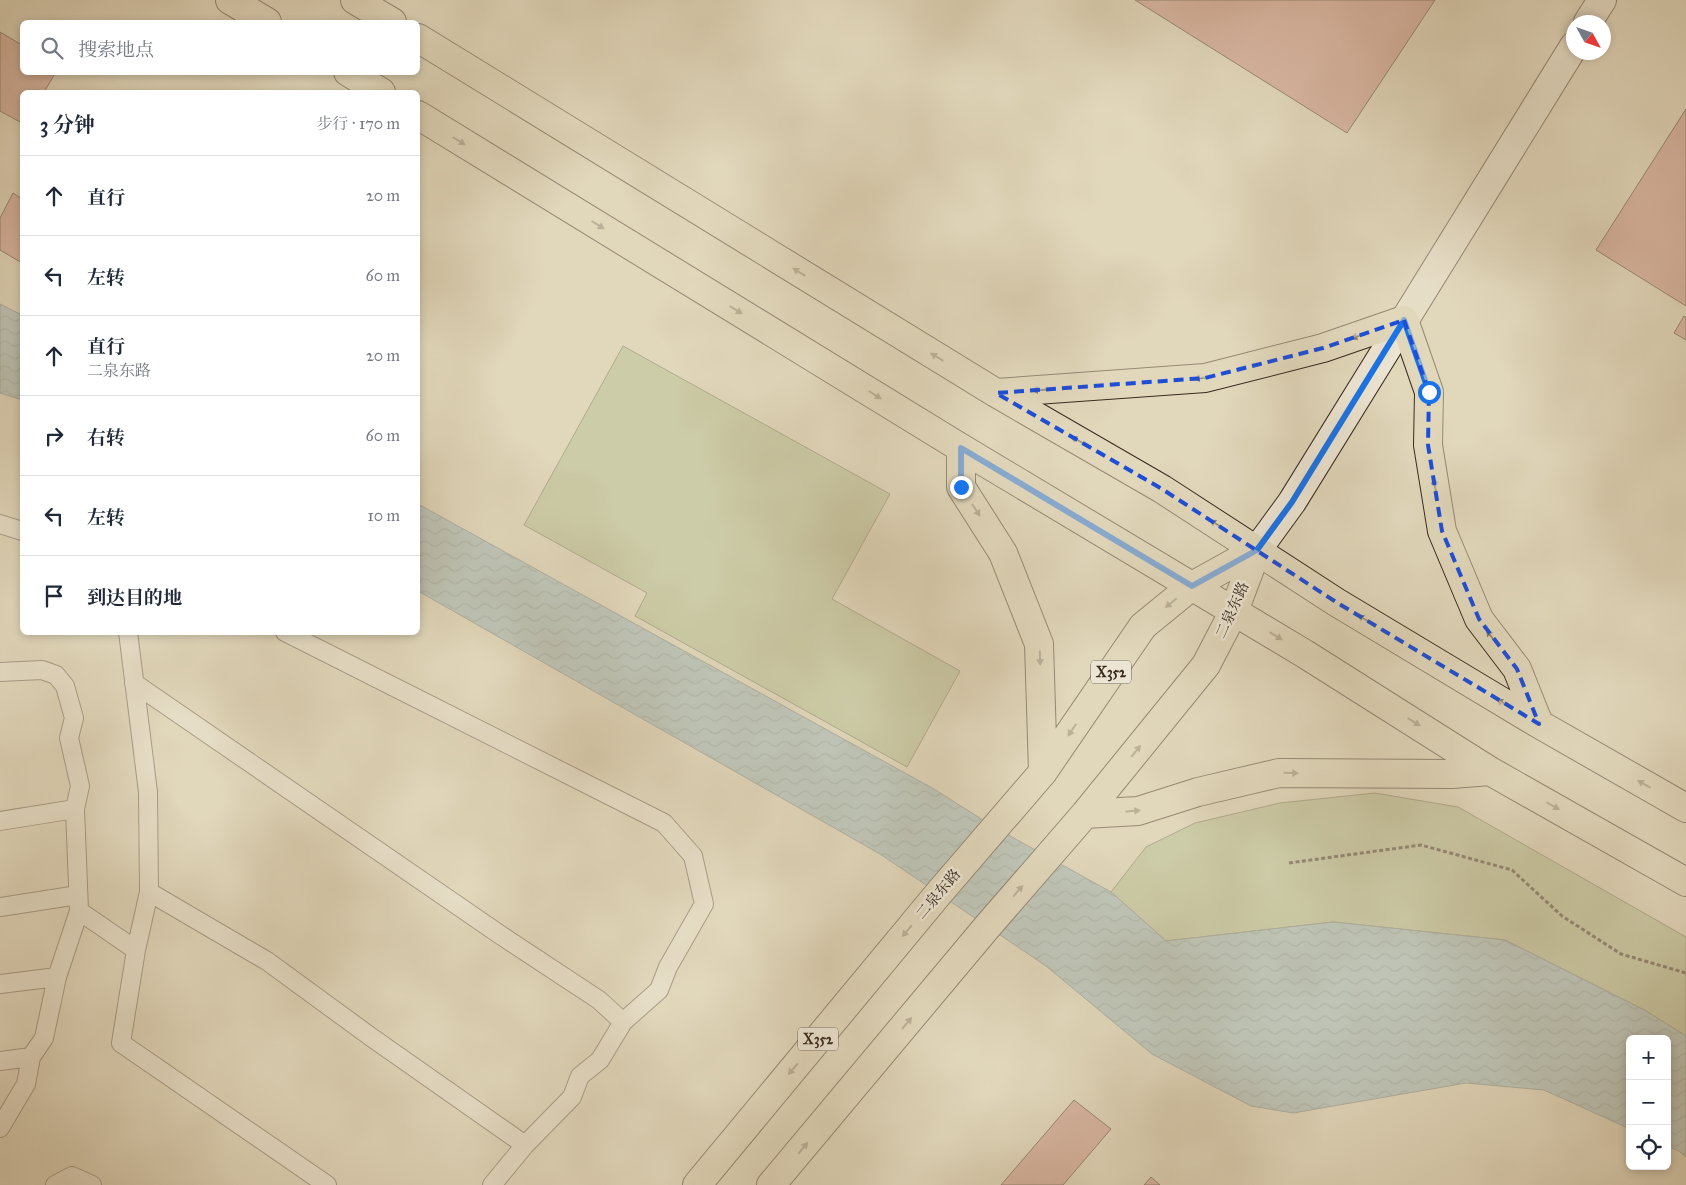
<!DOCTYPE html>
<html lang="zh">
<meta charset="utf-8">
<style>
:root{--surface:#fff;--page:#f6f6f7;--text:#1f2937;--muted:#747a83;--line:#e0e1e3}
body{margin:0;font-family:"IM FELL Great Primer","Noto Serif SC",serif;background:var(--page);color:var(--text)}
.controls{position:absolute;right:15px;bottom:15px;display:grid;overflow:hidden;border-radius:8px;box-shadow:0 2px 8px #0003}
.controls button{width:45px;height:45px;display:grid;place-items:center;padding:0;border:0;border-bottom:1px solid var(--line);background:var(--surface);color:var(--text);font:25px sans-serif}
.compass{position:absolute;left:1566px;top:15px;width:45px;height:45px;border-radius:50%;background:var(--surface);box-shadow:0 2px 8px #0003;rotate:130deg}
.stop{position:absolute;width:15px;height:15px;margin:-11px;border:4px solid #1a73e8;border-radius:50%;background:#fff}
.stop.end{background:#1a73e8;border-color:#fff;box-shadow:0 1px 5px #0008}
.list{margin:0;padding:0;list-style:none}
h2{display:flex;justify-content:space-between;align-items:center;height:65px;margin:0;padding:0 20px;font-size:21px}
h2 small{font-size:16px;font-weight:400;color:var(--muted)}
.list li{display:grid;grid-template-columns:32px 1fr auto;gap:15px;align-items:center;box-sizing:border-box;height:80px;padding:0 20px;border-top:1px solid var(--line)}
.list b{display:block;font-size:19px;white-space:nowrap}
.list p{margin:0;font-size:16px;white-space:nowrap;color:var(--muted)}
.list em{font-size:16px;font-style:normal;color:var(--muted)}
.icon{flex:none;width:28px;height:28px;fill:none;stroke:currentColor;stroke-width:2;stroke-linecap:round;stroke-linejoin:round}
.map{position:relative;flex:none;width:1686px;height:1185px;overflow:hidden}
.search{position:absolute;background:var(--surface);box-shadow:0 2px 8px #0003;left:20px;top:20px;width:400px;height:55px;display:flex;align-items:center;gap:12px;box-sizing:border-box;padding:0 18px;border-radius:8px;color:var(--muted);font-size:19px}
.panel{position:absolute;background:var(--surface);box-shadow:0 2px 8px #0003;left:20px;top:90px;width:400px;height:545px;border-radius:8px}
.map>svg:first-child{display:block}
.green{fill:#b3be90;stroke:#767458}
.water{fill:url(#water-waves);stroke:#737f7d}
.building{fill:#cc8f83;stroke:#392b1f}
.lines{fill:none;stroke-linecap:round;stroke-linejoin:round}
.lane-casing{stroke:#635646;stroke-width:20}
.secondary-casing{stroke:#392b1f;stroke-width:30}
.primary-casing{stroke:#392b1f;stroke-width:30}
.path{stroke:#392b1f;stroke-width:3;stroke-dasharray:4 2.5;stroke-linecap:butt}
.lane{stroke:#ece5d3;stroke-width:18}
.secondary{stroke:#ece5d3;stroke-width:28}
.primary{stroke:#e1d7bb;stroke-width:28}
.oneway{fill:#8d816d}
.route{stroke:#1a73e8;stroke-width:6}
.marked{fill:none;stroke:#1d4ed8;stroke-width:4;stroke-dasharray:10 6;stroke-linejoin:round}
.labels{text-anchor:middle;stroke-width:5;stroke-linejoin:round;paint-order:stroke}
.shield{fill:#ece5d3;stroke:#6f6355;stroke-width:1}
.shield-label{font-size:14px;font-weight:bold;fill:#392b1f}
.street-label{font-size:15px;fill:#392b1f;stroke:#ece5d3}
</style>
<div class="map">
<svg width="1686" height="1185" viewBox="0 0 1686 1185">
<defs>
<pattern id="water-waves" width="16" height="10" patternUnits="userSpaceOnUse" patternTransform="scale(1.25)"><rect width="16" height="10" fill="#99b7bb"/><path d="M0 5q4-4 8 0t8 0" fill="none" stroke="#7e9597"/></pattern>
</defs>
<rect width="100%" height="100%" fill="#e1d7bb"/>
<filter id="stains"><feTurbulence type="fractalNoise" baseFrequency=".004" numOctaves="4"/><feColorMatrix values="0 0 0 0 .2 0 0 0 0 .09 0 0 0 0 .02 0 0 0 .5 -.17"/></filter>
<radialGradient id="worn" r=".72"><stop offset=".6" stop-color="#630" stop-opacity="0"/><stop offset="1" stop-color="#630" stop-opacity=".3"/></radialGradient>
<path class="green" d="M 623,346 L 890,494 L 832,599 L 960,671 L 907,767 L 635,616 L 647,593 L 524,525 Z
M 1375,793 L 1458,807 L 1686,937 L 1686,1036 L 1646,1011 L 1505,940 L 1333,922 L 1166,941 L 1111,892 L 1146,847 L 1195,823 L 1280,803 Z"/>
<path class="water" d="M 0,304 L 22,315 L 22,400 L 0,393 Z
M 418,504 L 934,789 L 994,827 L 1111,892 L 1166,941 L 1333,922 L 1505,940 L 1646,1011 L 1686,1036 L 1686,1157 L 1679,1151 L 1667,1146 L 1667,1039 L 1630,1039 L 1630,1129 L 1544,1090 L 1466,1083 L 1293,1113 L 1251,1106 L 1152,1054 L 1046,966 L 880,854 L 418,591 Z"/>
<path class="building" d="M 1135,0 L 1435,0 L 1347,133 Z
M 0,32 L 22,45 L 22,72 L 56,72 L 44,92 L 22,92 L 22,123 L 0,111 Z
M 1686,109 L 1686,306 L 1596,250 Z
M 13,193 L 22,199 L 22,263 L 0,250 L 0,218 Z
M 1684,316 L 1686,317 L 1686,340 L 1674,333 Z
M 1074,1100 L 1111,1129 L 1063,1185 L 1001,1185 Z
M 1151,1177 L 1160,1185 L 1144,1185 Z"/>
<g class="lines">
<g class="lane-casing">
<path id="lane" d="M 0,524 L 22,531
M 128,632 L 148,792 L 149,892 L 136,950 L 121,1043 L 327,1185
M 285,632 L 664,823 L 693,856 L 704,904 L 668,967 L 659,990 L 623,1022 L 600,1060 L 580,1076 L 572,1097 L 525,1145 L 492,1185
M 0,672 L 42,670 L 56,675 L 65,686 L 74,718 L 69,738 L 80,786 L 75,809 L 79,911 L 57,977 L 44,1038 L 31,1057 L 26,1084 L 0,1128
M 134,683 L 499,934 L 599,1000 L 623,1022
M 0,821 L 75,809
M 149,892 L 267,961 L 371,1037 L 525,1145
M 0,907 L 78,895
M 79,911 L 136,950
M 0,984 L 57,977
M 0,1061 L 31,1057
M 55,1185 L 72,1176 L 92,1185"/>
</g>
<g class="secondary-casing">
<path id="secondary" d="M 1588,22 L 1602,0
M 1257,550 L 1292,502 L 1574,46"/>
</g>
<g class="primary-casing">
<path id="primary" d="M 230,0 L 267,22
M 355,0 L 392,22
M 418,38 L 996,393 L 1162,489 L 1336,602 L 1539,724 L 1686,808
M 348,72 L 381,92
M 418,115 L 961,448 L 1305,654 L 1490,771 L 1686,882
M 996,393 L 1205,378 L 1323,348 L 1404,320 L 1429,392 L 1428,445 L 1442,531 L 1479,619 L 1517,669 L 1539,724
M 961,448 L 961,487 L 1003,553 L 1039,644 L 1043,772
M 1085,814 L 1138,811 L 1198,792 L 1279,773 L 1452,774 L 1490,771
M 697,1185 L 939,893 L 1043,772 L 1143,626 L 1192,586 L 1257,550
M 771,1185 L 987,927 L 1085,814 L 1206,665 L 1234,611 L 1257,550"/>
</g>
<path class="path" d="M 1289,863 L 1421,845 L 1512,870 L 1562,916 L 1621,954 L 1686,973"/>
<use href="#lane" class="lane"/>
<use href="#secondary" class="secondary"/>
<use href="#primary" class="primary"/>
</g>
<defs><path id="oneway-solid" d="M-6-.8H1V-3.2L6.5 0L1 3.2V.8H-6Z" transform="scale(1.25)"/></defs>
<g class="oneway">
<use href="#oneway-solid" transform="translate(459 141) rotate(32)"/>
<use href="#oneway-solid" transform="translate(598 225) rotate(32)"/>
<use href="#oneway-solid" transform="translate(799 272) rotate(-149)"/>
<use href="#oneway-solid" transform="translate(736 310) rotate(32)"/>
<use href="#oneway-solid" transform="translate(1358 336) rotate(161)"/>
<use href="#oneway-solid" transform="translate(937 357) rotate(-149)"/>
<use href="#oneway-solid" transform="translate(1201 378) rotate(173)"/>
<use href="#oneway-solid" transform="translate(1039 390) rotate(176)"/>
<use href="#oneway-solid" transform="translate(875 395) rotate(32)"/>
<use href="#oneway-solid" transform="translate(1077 440) rotate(-150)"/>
<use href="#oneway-solid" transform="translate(1435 485) rotate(-99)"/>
<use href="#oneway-solid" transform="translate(976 510) rotate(57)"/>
<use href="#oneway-solid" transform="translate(1216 524) rotate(-147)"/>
<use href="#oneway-solid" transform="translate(1171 603) rotate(141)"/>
<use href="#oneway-solid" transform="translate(1364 619) rotate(-149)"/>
<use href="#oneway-solid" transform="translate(1276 636) rotate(31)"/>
<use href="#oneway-solid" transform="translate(1491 636) rotate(-127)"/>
<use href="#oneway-solid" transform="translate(1040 658) rotate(88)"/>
<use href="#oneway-solid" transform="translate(1503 703) rotate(-149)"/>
<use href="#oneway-solid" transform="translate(1414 722) rotate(32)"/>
<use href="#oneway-solid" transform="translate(1072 730) rotate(124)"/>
<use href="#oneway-solid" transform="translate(1136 751) rotate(-51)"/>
<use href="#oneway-solid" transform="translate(1291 773) rotate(1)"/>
<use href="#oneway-solid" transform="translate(1644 784) rotate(-150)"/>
<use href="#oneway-solid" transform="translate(1553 806) rotate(30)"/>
<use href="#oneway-solid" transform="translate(1133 811) rotate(-6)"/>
<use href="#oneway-solid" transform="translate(1018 891) rotate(-49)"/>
<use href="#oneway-solid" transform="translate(907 931) rotate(130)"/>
<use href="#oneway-solid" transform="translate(907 1023) rotate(-50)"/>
<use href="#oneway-solid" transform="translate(793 1069) rotate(130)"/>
<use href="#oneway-solid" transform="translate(803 1148) rotate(-50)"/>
</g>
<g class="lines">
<path class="route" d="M 961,487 L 961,448 L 1192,586 L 1257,550 L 1292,502 L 1404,320 L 1429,392"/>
</g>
<path d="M0 0H1686V1185H0ZM 1404,320 L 1429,392 L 1428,445 L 1442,531 L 1479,619 L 1517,669 L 1539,724 L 1336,602 L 1162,489 L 996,393 L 1205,378 L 1323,348 Z" fill="#e1d7bb" fill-opacity=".55" fill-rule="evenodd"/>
<path class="marked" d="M 1404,320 L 1429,392 L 1428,445 L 1442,531 L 1479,619 L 1517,669 L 1539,724 L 1336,602 L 1162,489 L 996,393 L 1205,378 L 1323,348 Z"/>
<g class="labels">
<g class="shield">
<rect x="1091" y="660.5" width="40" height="23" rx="4"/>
<rect x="798" y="1027.5" width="40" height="23" rx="4"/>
</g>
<g class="shield-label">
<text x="1111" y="677">X352</text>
<text x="818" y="1044">X352</text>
</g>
<g class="street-label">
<text transform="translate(1232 610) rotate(-66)" y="5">二泉东路</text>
<text transform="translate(938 894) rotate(-50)" y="5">二泉东路</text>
</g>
</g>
<rect width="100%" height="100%" filter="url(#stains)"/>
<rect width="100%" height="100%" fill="url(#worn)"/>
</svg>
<div class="controls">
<button>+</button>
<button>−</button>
<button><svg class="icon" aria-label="locate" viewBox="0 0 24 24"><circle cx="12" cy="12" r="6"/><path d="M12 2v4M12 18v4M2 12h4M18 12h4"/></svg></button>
</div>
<svg class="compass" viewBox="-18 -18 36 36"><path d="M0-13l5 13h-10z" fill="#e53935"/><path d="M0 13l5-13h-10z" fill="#747a83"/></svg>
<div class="stop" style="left:1429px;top:392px"></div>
<div class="stop end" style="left:961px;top:487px"></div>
<div class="search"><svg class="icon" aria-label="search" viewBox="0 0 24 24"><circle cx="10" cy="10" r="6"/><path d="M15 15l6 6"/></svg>搜索地点</div>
<section class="panel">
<h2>3 分钟<small>步行 · 170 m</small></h2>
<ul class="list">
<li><svg class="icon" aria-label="ahead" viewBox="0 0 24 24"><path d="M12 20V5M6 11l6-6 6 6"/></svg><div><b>直行</b></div><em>20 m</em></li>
<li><svg class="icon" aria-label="left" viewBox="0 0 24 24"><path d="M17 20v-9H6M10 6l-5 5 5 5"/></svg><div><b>左转</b></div><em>60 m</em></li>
<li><svg class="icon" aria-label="ahead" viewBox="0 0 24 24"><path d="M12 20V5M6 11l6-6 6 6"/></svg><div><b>直行</b><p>二泉东路</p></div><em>20 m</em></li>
<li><svg class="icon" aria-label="right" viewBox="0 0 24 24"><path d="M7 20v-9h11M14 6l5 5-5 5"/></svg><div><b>右转</b></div><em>60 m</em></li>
<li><svg class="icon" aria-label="left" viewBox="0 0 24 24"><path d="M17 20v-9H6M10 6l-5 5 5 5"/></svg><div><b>左转</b></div><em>10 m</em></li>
<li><svg class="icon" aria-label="arrive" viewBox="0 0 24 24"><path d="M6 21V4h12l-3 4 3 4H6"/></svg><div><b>到达目的地</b></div></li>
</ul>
</section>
</div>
